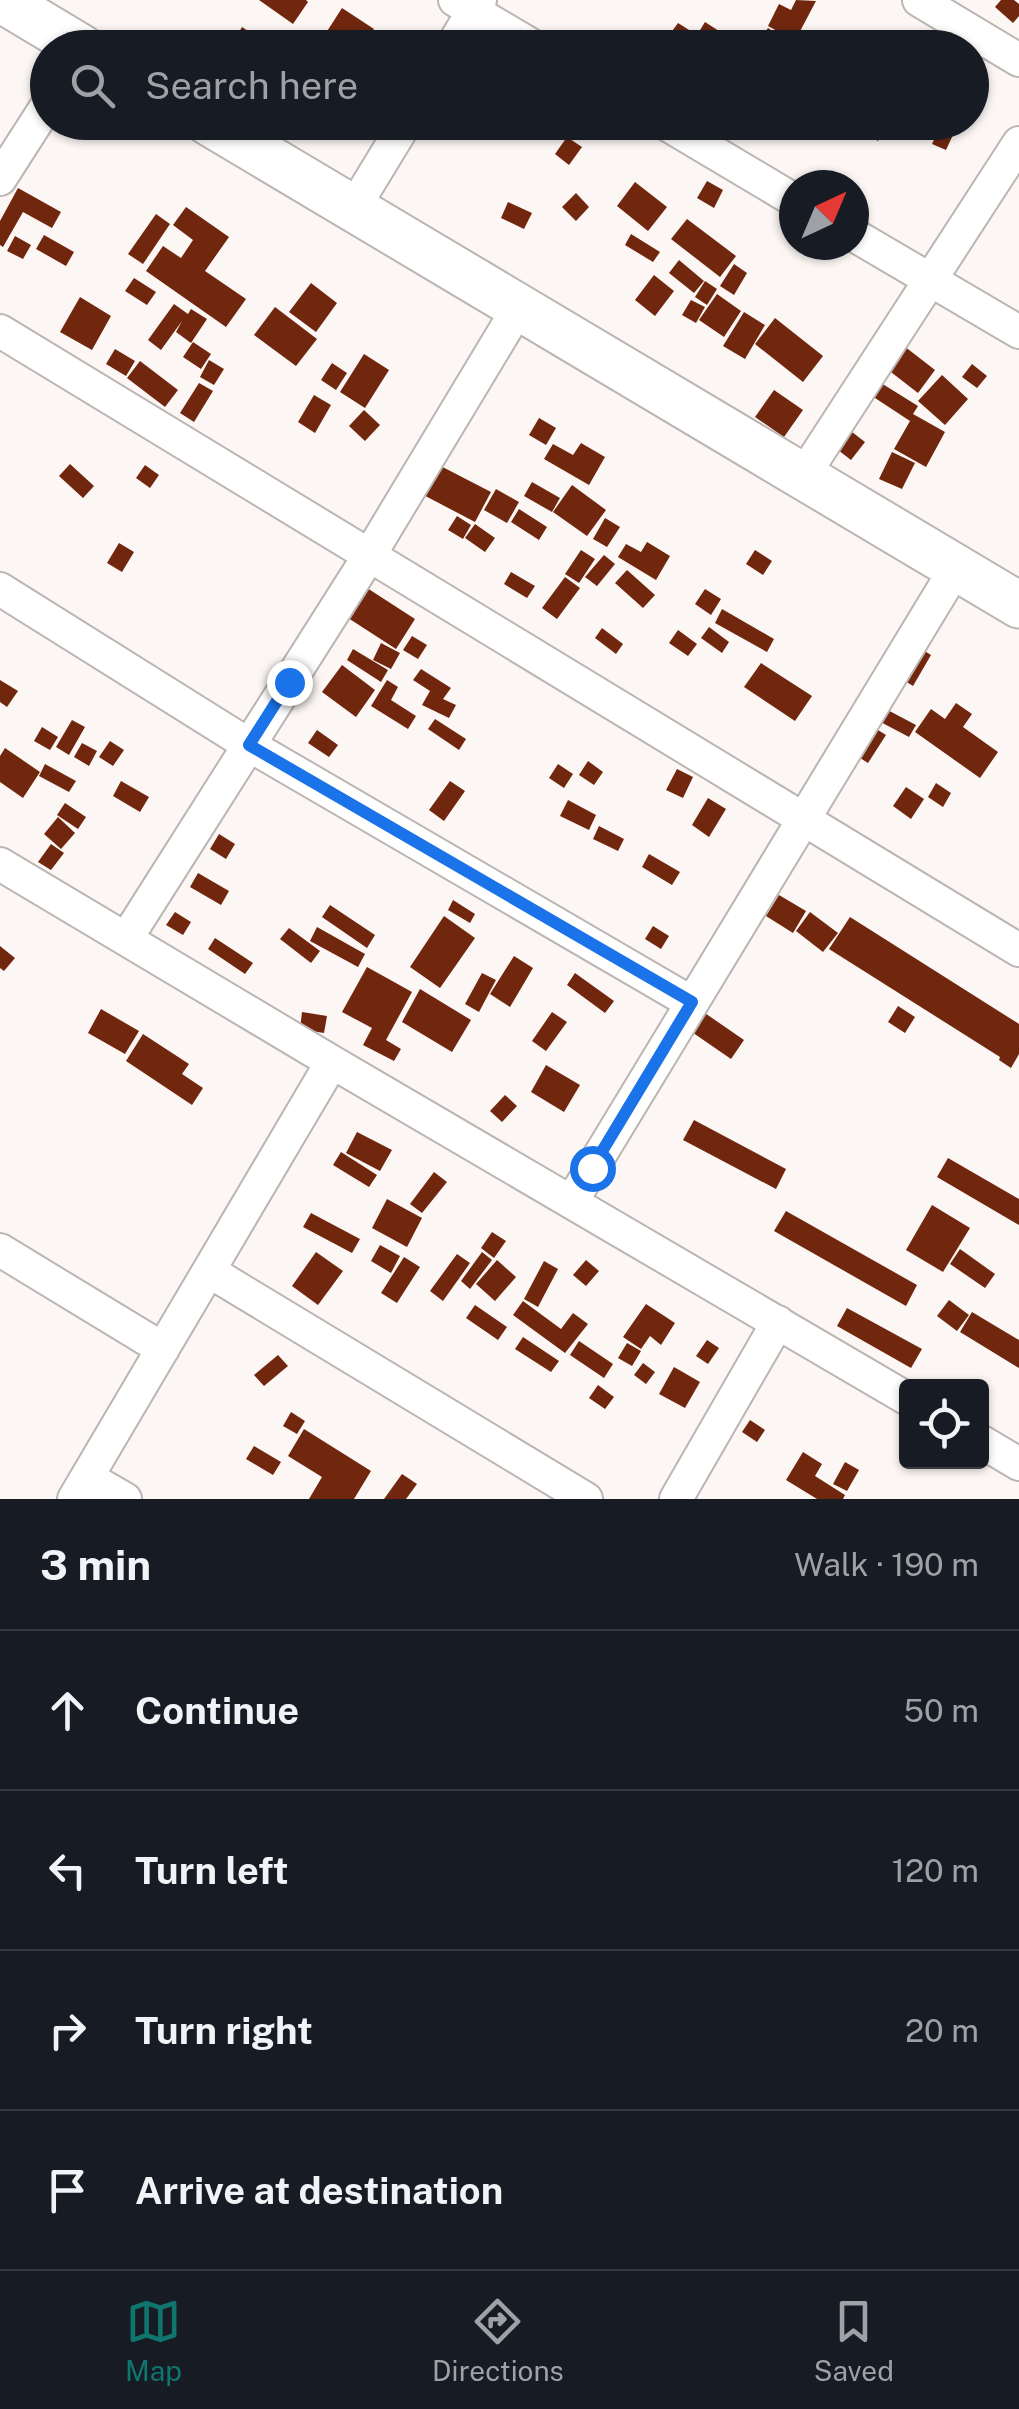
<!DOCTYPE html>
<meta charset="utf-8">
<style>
:root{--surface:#171b24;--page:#242831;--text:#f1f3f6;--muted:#9ea1a6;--line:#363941;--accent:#0f766e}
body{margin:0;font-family:"Public Sans",sans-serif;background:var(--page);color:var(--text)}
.controls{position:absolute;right:30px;bottom:30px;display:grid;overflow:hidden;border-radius:10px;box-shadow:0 2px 8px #0004}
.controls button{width:90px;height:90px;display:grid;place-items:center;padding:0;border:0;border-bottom:2px solid var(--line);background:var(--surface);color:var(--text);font:50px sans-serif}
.compass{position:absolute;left:779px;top:170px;width:90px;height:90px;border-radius:50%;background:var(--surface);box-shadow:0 2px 8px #0004;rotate:44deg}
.stop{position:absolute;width:30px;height:30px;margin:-22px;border:8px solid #1a73e8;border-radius:50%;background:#fff}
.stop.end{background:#1a73e8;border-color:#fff;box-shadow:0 2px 10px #0008}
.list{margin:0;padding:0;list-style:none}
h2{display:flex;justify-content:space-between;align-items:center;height:130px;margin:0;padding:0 40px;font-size:42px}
h2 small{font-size:32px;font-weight:400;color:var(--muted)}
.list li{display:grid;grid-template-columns:65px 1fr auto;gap:30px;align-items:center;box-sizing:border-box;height:160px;padding:0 40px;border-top:2px solid var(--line)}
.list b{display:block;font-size:38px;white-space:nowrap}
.list em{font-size:32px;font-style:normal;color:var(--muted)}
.icon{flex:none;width:55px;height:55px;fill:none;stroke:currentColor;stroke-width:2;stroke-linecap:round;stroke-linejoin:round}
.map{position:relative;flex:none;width:1019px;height:1499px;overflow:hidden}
.search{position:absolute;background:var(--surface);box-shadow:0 2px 8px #0004;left:30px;right:30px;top:30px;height:110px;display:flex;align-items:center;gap:25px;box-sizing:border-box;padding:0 35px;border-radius:55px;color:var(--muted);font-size:38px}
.sheet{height:770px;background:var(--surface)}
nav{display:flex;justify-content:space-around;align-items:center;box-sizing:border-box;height:140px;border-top:2px solid var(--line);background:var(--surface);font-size:28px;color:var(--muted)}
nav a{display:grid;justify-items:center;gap:5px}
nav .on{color:var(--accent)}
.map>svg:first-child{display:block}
.building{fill:#70270e}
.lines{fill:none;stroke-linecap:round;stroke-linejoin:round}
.street-casing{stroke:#bbb5b3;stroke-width:36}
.secondary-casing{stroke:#bbb5b3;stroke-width:49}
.street{stroke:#fff;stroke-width:32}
.secondary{stroke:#fff;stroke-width:45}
.route{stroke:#1a73e8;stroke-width:12}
</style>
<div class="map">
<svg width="1019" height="1499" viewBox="0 0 1019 1499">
<rect width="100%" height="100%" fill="#fcf6f4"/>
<path class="building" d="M 259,0 L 306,0 L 308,2 L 293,24 Z
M 796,0 L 816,1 L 797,37 L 816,48 L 792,48 L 796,41 L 768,26 L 779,4 L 791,10 Z
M 1001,0 L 1014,0 L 1019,4 L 1019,16 L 1013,23 L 995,7 Z
M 342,8 L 374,29 L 362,48 L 341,48 L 324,36 Z
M 705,22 L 719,31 L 709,48 L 691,48 L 670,34 L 678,23 L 697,35 Z
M 242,27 L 257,37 L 251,48 L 230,48 Z
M 768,28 L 792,44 L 789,48 L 769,48 L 759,41 Z
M 794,122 L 829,122 L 832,124 L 823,139 Z
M 869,122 L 876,122 L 886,128 L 878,141 L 863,132 Z
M 942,122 L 959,122 L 946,150 L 932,144 Z
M 567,137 L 582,147 L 569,165 L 555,154 Z
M 707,181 L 723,190 L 714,208 L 697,198 Z
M 635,182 L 667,207 L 648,231 L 617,206 Z
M 18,188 L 61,212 L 52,228 L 23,212 L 3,247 L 0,245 L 0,221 Z
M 576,193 L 589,207 L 576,221 L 562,207 Z
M 508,202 L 532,213 L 524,229 L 501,218 Z
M 186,207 L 229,237 L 205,271 L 246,299 L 226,327 L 146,271 L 163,246 L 181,258 L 193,240 L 173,225 Z
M 156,214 L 170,224 L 143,264 L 128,254 Z
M 687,219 L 736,256 L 720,277 L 671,239 Z
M 631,234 L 660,252 L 653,262 L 625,245 Z
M 44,235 L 74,252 L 66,266 L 36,249 Z
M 15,236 L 31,245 L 23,259 L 7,251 Z
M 679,260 L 704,281 L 694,293 L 669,273 Z
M 734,264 L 747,273 L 734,295 L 720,286 Z
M 654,275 L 674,291 L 655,316 L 635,300 Z
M 134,278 L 156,292 L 147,305 L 125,291 Z
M 705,281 L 717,289 L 707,305 L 695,297 Z
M 311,283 L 337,303 L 316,332 L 289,312 Z
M 717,294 L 741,311 L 724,337 L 699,320 Z
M 80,297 L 111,316 L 92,350 L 60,332 Z
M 691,300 L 705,307 L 696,323 L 682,315 Z
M 174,304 L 188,314 L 191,309 L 207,319 L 191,343 L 176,332 L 182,321 L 161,350 L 148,340 Z
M 275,307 L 317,339 L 296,366 L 254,335 Z
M 744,312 L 765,325 L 745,359 L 723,346 Z
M 775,318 L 823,356 L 803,382 L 755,344 Z
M 193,342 L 211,354 L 201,369 L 183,357 Z
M 904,346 L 935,370 L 918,393 L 887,369 Z
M 115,349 L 135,361 L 126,376 L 106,364 Z
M 364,354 L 389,370 L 365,408 L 340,392 Z
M 209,360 L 224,369 L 214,385 L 200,377 Z
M 140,361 L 178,390 L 165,407 L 127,378 Z
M 332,363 L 347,373 L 336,390 L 321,380 Z
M 972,364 L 987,376 L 977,388 L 962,377 Z
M 942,375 L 968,399 L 945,425 L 918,401 Z
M 199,383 L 213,391 L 194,422 L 180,413 Z
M 881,383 L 918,406 L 913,414 L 945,432 L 926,467 L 894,449 L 910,421 L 872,396 Z
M 774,390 L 803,410 L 784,437 L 755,417 Z
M 314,395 L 331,405 L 315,433 L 298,422 Z
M 364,410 L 380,425 L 365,441 L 349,426 Z
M 539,418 L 556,428 L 546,445 L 529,435 Z
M 852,432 L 865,442 L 851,460 L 838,450 Z
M 581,443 L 605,457 L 589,485 L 544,459 L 553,444 L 573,455 Z
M 892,452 L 915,463 L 902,489 L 879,479 Z
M 429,460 L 491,492 L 475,522 L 414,490 Z
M 70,464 L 94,486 L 83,498 L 59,476 Z
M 145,465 L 159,475 L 150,488 L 136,478 Z
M 532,482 L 560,498 L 552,512 L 524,496 Z
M 572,485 L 606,510 L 587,536 L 553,512 Z
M 496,489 L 519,502 L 507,523 L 484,510 Z
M 519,509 L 547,527 L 539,540 L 511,522 Z
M 457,516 L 471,525 L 463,539 L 448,530 Z
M 605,518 L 620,527 L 607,547 L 593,539 Z
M 475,524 L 495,538 L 485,552 L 465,538 Z
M 647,542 L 670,556 L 656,580 L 618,557 L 626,544 L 641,552 Z
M 119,543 L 134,552 L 122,572 L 107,563 Z
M 581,550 L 595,559 L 579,583 L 565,574 Z
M 755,550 L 772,561 L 763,575 L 746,564 Z
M 604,555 L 615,564 L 597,586 L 585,577 Z
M 627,570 L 655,595 L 643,608 L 615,583 Z
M 511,572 L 535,586 L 527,598 L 504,584 Z
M 565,577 L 580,588 L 557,619 L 542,608 Z
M 364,586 L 415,619 L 396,649 L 345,616 Z
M 705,589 L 721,599 L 711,615 L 695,604 Z
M 722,609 L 774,639 L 767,652 L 715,623 Z
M 709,627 L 729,642 L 722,653 L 701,638 Z
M 602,628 L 623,644 L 616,654 L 595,638 Z
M 678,630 L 697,644 L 688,656 L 669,643 Z
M 412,636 L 427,645 L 418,659 L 403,650 Z
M 381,643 L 400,653 L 391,669 L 373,660 Z
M 915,645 L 931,655 L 913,686 L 897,676 Z
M 353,649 L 388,670 L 381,682 L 347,660 Z
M 761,663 L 812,696 L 795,721 L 744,687 Z
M 342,665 L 375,690 L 356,717 L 322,692 Z
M 421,669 L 451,688 L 443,699 L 456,705 L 449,718 L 422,705 L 430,691 L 413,680 Z
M 0,680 L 18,691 L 7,707 L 0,702 Z
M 387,680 L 398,687 L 391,700 L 416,716 L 408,729 L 371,706 Z
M 956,703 L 972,714 L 963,727 L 998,752 L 980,778 L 915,732 L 931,709 L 945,719 Z
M 880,706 L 916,725 L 909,737 L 873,718 Z
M 435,719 L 466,739 L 459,750 L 428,729 Z
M 72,720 L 85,727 L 69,755 L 56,747 Z
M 870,725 L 886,735 L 868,763 L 852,753 Z
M 42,727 L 58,737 L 50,750 L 34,741 Z
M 317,730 L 338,745 L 329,757 L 308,743 Z
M 110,741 L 124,750 L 113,766 L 99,757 Z
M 82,743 L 97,751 L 89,766 L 74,757 Z
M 5,748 L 40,772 L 23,798 L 0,782 L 0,756 Z
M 588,761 L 603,772 L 594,785 L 579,775 Z
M 45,764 L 76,781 L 69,792 L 39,776 Z
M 558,764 L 573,774 L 564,788 L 549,778 Z
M 677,769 L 693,777 L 683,798 L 666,790 Z
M 121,781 L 149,797 L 140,812 L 113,796 Z
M 450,781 L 465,791 L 444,821 L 429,810 Z
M 936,783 L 951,793 L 943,807 L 928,797 Z
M 906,787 L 924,799 L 911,819 L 893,806 Z
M 708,798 L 726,809 L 709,837 L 692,825 Z
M 568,800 L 596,815 L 589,830 L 560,816 Z
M 65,803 L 86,817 L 78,829 L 57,815 Z
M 58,817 L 75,833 L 61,849 L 44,834 Z
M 599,826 L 624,839 L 618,851 L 593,839 Z
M 219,834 L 235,844 L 226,859 L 210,849 Z
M 51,844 L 64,853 L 51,870 L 38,862 Z
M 649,854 L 680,872 L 672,885 L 642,867 Z
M 198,873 L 229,891 L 221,905 L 190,887 Z
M 779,895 L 806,911 L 793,933 L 766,916 Z
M 453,900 L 475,914 L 470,923 L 448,910 Z
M 330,905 L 375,935 L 367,948 L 322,917 Z
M 175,912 L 191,922 L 183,935 L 166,925 Z
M 810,912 L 838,933 L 823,952 L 796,931 Z
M 444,916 L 475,938 L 440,988 L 410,967 Z
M 850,917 L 1019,1024 L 1019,1054 L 1011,1068 L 999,1060 L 1000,1057 L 829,949 Z
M 653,926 L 669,936 L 661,949 L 645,939 Z
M 317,927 L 365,954 L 358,967 L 310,941 Z
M 289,928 L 320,951 L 311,963 L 280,939 Z
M 215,938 L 253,963 L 245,974 L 208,949 Z
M 0,946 L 15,958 L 4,971 L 0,968 Z
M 514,956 L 533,968 L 510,1007 L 490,994 Z
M 367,967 L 412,992 L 386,1040 L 401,1049 L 394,1061 L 363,1045 L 372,1028 L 342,1012 Z
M 482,973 L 496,980 L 479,1012 L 465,1004 Z
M 575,973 L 614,1001 L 605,1013 L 567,985 Z
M 420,989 L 471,1020 L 452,1052 L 402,1022 Z
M 898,1006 L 915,1017 L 905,1033 L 888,1022 Z
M 101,1009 L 139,1031 L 125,1054 L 88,1033 Z
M 699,1009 L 744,1040 L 731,1059 L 686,1028 Z
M 302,1012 L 327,1016 L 324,1033 L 300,1029 Z
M 552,1012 L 567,1022 L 546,1051 L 532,1041 Z
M 143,1034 L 189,1064 L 182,1074 L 203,1088 L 192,1105 L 126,1061 Z
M 546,1065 L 580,1085 L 564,1112 L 531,1092 Z
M 505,1095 L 517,1106 L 502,1122 L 490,1111 Z
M 694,1120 L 786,1169 L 776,1189 L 683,1140 Z
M 357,1132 L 392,1150 L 380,1171 L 346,1153 Z
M 341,1152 L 377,1175 L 369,1187 L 333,1165 Z
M 948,1158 L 1019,1199 L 1019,1225 L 937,1177 Z
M 434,1172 L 447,1182 L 422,1213 L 410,1204 Z
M 387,1199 L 422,1218 L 407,1247 L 372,1228 Z
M 932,1205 L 970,1228 L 943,1272 L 906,1250 Z
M 786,1211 L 917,1285 L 906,1306 L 774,1231 Z
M 311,1213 L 360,1239 L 352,1253 L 303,1227 Z
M 492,1232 L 506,1241 L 494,1258 L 481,1248 Z
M 380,1245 L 400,1256 L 391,1273 L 371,1261 Z
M 960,1249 L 995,1274 L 985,1288 L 950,1264 Z
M 316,1252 L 343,1271 L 318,1305 L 292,1286 Z
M 482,1252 L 492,1260 L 470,1289 L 461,1281 Z
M 457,1254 L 470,1263 L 443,1301 L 430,1291 Z
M 404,1257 L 420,1267 L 397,1303 L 381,1293 Z
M 497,1260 L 516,1277 L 495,1301 L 476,1284 Z
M 586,1260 L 599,1271 L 586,1286 L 573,1275 Z
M 544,1261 L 558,1269 L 538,1307 L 524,1299 Z
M 949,1300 L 969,1315 L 957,1331 L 937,1316 Z
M 523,1301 L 561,1329 L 573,1313 L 588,1324 L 565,1353 L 513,1315 Z
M 646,1304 L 675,1323 L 661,1345 L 650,1336 L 641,1349 L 623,1337 Z
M 475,1305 L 507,1327 L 498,1340 L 466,1318 Z
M 847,1308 L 922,1349 L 911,1368 L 837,1326 Z
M 972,1312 L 1019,1340 L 1019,1368 L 960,1332 Z
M 523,1337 L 559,1361 L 551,1372 L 515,1349 Z
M 707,1340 L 719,1348 L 708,1364 L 696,1356 Z
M 579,1341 L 613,1364 L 604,1378 L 570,1355 Z
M 627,1343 L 641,1351 L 632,1366 L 618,1358 Z
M 278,1355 L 288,1366 L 264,1386 L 254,1375 Z
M 643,1363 L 655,1372 L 646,1384 L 634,1375 Z
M 674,1367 L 700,1382 L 685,1408 L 659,1394 Z
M 598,1385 L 614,1397 L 605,1409 L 589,1398 Z
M 291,1412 L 305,1421 L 297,1434 L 283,1426 Z
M 750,1420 L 765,1430 L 757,1442 L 742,1432 Z
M 304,1429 L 371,1471 L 354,1499 L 309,1499 L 322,1477 L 288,1456 Z
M 254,1446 L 281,1462 L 273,1475 L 246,1459 Z
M 803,1452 L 822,1464 L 815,1476 L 845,1495 L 843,1499 L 817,1499 L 786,1480 Z
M 845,1462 L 859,1470 L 847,1491 L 833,1484 Z
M 402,1474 L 417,1484 L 406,1499 L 384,1499 Z"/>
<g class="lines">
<g class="street-casing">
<path id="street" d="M 455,0 L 536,48
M 919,0 L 1019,60
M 451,48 L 480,0
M 663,122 L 794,200
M 0,179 L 48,104
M 353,209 L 406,122
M 854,235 L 1019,332
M 0,331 L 1019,950
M 803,476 L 1019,143
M 0,589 L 249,745 L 692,1003
M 0,864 L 332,1062 L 906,1398
M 126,939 L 369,556 L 519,307
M 572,1201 L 956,568
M 0,1250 L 163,1349
M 209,1271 L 586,1499
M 982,1442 L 1019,1464
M 87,1477 L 125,1499
M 74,1499 L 332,1062
M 676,1499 L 778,1322"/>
</g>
<g class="secondary-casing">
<path id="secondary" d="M 2,0 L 82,48
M 208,122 L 1019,605"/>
</g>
<use href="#street" class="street"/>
<use href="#secondary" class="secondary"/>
</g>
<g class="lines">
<path class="route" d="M 289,682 L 249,745 L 692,1002 L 592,1168"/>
</g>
</svg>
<div class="controls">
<button><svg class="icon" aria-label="locate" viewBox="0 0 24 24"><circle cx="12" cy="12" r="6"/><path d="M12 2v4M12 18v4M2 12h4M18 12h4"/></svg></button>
</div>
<svg class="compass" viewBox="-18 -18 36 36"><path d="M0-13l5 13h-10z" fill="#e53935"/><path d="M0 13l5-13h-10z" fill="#9ea1a6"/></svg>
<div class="stop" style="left:592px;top:1168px"></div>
<div class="stop end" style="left:289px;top:682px"></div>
<div class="search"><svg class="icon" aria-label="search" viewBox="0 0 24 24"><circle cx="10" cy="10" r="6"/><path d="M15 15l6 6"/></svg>Search here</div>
</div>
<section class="sheet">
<h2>3 min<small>Walk · 190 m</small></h2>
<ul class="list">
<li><svg class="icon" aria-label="ahead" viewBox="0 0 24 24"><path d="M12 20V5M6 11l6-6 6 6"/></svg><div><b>Continue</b></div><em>50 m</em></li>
<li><svg class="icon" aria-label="left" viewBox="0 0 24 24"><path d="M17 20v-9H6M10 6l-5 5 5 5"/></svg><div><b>Turn left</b></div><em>120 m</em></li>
<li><svg class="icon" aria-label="right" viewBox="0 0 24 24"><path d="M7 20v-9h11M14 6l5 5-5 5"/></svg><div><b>Turn right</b></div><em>20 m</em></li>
<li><svg class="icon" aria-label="arrive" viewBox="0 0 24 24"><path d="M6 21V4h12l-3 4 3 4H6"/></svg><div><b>Arrive at destination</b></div></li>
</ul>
</section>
<nav>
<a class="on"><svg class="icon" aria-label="map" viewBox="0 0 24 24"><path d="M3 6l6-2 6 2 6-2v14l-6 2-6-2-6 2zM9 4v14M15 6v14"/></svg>Map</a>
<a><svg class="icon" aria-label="directions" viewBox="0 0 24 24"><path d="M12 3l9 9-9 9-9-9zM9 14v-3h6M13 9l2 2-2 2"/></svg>Directions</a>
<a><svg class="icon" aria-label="saved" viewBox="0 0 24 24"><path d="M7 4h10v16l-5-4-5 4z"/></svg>Saved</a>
</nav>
